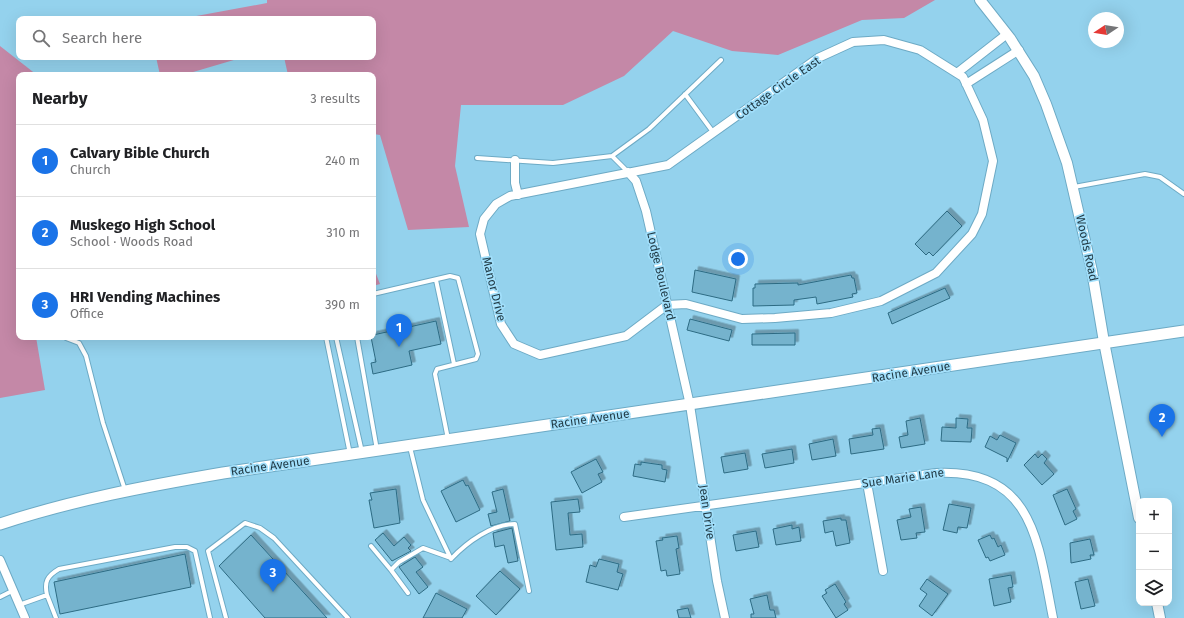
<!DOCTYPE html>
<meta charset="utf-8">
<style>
:root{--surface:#fff;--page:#f2f2f2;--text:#202124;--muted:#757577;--line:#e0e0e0;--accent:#1a73e8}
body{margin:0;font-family:"Fira Sans",sans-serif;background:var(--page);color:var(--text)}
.controls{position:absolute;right:12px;bottom:12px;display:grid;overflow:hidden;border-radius:8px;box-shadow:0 4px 16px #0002}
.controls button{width:36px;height:36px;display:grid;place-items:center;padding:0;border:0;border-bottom:1px solid var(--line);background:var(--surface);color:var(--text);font:20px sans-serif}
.compass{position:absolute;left:1088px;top:12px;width:36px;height:36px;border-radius:50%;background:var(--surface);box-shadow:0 4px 16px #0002;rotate:258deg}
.you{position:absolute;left:738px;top:259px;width:14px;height:14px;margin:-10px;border:3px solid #fff;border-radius:50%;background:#1a73e8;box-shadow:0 0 0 6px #1a73e833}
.badge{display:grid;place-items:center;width:26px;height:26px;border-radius:50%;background:var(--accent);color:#fff;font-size:13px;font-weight:700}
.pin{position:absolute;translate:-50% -33px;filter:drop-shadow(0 1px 2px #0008)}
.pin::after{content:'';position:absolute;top:21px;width:14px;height:12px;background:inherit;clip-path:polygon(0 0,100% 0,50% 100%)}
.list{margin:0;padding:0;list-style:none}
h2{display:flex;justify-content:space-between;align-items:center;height:52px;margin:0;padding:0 16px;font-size:17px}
h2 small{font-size:13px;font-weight:400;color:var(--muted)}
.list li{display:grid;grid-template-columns:26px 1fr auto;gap:12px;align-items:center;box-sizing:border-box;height:72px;padding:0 16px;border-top:1px solid var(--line)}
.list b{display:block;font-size:15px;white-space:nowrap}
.list p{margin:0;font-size:13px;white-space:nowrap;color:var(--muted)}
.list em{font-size:13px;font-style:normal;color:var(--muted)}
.icon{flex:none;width:22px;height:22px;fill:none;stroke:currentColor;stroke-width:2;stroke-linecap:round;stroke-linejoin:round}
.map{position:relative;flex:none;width:1184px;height:618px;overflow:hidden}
.search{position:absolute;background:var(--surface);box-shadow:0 4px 16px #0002;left:16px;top:16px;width:360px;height:44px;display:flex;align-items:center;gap:10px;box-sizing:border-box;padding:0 14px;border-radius:8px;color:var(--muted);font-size:15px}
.panel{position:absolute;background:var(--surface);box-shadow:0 4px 16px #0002;left:16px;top:72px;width:360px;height:268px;border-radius:8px}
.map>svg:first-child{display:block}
.green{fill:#c488a7}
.building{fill:#75b3cd;stroke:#2d6b83;filter:url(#shadow)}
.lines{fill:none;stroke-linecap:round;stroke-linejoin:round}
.service-casing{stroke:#6daac5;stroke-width:6}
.minor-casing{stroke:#6daac5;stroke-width:10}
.tertiary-casing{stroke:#6daac5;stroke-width:12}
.secondary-casing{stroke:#6daac5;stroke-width:13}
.service{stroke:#fff;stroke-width:4}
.minor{stroke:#fff;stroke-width:8}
.tertiary{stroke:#fff;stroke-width:10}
.secondary{stroke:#fff;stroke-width:11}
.labels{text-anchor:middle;stroke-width:3.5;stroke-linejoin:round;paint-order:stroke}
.street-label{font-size:12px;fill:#1f3843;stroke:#a1dffb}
</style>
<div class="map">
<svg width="1184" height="618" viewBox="0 0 1184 618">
<defs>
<filter id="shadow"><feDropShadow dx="3.5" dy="-3.5" stdDeviation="0" flood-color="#0004"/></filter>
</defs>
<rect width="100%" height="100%" fill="#94d2ed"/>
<path class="green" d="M 267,0 L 935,0 L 904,18 L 862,20 L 778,55 L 732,51 L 673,31 L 624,76 L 563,105 L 461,105 L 455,166 L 469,227 L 408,230 L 380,135 L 373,134 L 373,75 L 288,75 L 284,57 L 373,57 L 373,19 L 180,19 L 267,3 Z
M 0,46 L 37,75 L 19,75 L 19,337 L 36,337 L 45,390 L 0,398 Z
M 156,57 L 244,57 L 183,75 L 160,75 Z
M 373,266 L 380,284 L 373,286 Z"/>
<path class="building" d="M 947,211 L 962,226 L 933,256 L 929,252 L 926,255 L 915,244 Z
M 695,270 L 736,279 L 732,301 L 692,292 Z
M 851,275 L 852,278 L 854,278 L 857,293 L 852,294 L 853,297 L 817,304 L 816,297 L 794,300 L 794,305 L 753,306 L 753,288 L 755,288 L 755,284 L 798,283 L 798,285 Z
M 945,288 L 950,298 L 892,324 L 888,313 Z
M 690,319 L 732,330 L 729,341 L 687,330 Z
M 436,321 L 441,344 L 409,351 L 412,365 L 373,374 L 371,363 L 376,362 L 371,337 L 373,337 L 373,335 Z
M 795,333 L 795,345 L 752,345 L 752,334 Z
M 920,418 L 925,444 L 901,448 L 899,437 L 908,435 L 906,421 Z
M 956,418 L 968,419 L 967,428 L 972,428 L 971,442 L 941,441 L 942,427 L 956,428 Z
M 880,428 L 884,449 L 851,454 L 849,439 L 873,435 L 872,429 Z
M 1000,435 L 1016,443 L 1007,462 L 1007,458 L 985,447 L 990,436 L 997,440 Z
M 833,439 L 836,456 L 812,460 L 809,444 Z
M 792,449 L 794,463 L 765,468 L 762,454 Z
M 745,453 L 748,469 L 724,473 L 721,457 Z
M 1035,454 L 1038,458 L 1042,454 L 1047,459 L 1044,463 L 1054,474 L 1042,485 L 1024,465 Z
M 596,459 L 603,472 L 598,474 L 602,482 L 582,493 L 571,472 Z
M 641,462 L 662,465 L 662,469 L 667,470 L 665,482 L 633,476 L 635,464 L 641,465 Z
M 463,480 L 466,486 L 468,485 L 480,510 L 456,522 L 441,491 Z
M 396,489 L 400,523 L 374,528 L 369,500 L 372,500 L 370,493 Z
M 503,489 L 510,521 L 491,526 L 488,514 L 497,512 L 492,492 Z
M 1067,489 L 1076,509 L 1073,511 L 1077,519 L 1065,525 L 1053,495 Z
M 578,499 L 580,512 L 568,513 L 570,535 L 582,534 L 583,547 L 556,550 L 551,502 Z
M 949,504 L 971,508 L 967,528 L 958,527 L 957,533 L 943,530 Z
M 921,507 L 925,532 L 916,533 L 917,538 L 901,540 L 897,520 L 911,517 L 909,509 Z
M 841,518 L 841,520 L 846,520 L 850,543 L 836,546 L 833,531 L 825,533 L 823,521 Z
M 792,525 L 792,529 L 799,527 L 801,541 L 776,545 L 773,529 Z
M 512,528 L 518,561 L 508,563 L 504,545 L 495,547 L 493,533 Z
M 756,531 L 759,547 L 736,551 L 733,535 Z
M 383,533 L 394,546 L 404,537 L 411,545 L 408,548 L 411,551 L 392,561 L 375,540 Z
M 251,535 L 327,618 L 265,618 L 219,566 Z
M 990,535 L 992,539 L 994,538 L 998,547 L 1001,545 L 1005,555 L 990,561 L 988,557 L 986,558 L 978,540 Z
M 677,536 L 679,548 L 676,549 L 680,574 L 667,576 L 666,570 L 661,571 L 656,541 L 663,540 L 662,538 Z
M 1090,539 L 1094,555 L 1090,555 L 1091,559 L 1071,563 L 1070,543 Z
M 185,554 L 191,587 L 60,614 L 54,582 Z
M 415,557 L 423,567 L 416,572 L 428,587 L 419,594 L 399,567 Z
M 599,559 L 619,564 L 617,572 L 623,574 L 618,590 L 586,582 L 590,565 L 596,567 Z
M 500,571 L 520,589 L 496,615 L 476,596 Z
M 1011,575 L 1013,587 L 1008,588 L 1011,602 L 994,606 L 989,579 Z
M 927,579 L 948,594 L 932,616 L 919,606 L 927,594 L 920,589 Z
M 1088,579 L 1095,606 L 1081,609 L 1075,582 Z
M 835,584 L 846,602 L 844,604 L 848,610 L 836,618 L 822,596 L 827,593 L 825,590 Z
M 436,593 L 467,609 L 462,618 L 423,618 Z
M 767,595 L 770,610 L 774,610 L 776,618 L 751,618 L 751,614 L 754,614 L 750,599 Z
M 688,608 L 691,618 L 679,618 L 677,610 Z"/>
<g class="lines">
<g class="service-casing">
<path id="service" d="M 685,94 L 713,132
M 612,156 L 628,172
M 477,158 L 553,163 L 612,156 L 649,129 L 721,60
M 1074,187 L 1145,174 L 1160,177 L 1184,194
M 436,280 L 454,364
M 373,294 L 450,276 L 458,278 L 478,354 L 476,359 L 437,369 L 435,374 L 448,439
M 326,337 L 350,454
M 336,337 L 362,452
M 357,337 L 377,450
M 66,338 L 79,343 L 86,356 L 103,423 L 125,490
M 410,447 L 423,500 L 451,559
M 371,546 L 391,570
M 451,559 C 467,542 492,524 515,524 L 529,591
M 408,593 L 391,570 L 399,562 L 423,548 L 451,558
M 47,595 C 44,582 47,576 59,569 L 175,547 L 187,547 L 195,551 L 210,618
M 0,597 L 12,591
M 19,605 L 47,595 L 56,618
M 226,618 L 208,551 L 245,523 L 260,528 L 274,538 L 348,618"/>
</g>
<g class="minor-casing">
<path id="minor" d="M 884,40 L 920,50 L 963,77 L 983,120 L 993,161 L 982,214 L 972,234 L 936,273 L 881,301 L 831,313 L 775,318 L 742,319 L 686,304 L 667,305 L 626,336 L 540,355 L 514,344 L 501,324 L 480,234 L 484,219 L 496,204 L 510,196 L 668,165 L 818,58 L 853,42 Z
M 957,73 L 1007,34
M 966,84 L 1019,50
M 515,160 L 515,183 L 518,195
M 628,172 L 636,181 L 646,211 L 690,405 L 717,581 L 725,618
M 867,483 L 883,571
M 624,517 L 936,473 C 1034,468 1038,543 1053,618
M 0,560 L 25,618"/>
</g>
<g class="tertiary-casing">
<path id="tertiary" d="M 980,0 L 1010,38 L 1034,76 L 1046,104 L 1067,163 L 1092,271 L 1104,342 L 1139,518
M 1157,603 L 1160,618"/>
</g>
<g class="secondary-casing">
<path id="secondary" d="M 0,524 C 73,500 147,486 223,473 L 1184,331"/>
</g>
<use href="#service" class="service"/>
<use href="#minor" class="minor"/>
<use href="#tertiary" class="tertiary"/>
<use href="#secondary" class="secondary"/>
</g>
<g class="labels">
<g class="street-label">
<text transform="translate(778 88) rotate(-35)" y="4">Cottage Circle East</text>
<text transform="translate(1087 248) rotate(78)" y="4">Woods Road</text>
<text transform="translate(661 276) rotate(77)" y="4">Lodge Boulevard</text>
<text transform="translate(494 289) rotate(76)" y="4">Manor Drive</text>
<text transform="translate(911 372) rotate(-9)" y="4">Racine Avenue</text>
<text transform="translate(590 419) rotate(-8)" y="4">Racine Avenue</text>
<text transform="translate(270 466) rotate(-8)" y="4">Racine Avenue</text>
<text transform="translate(903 478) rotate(-8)" y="4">Sue Marie Lane</text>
<text transform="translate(707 512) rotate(82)" y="4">Jean Drive</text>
</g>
</g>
</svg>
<div class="controls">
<button>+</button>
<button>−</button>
<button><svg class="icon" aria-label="layers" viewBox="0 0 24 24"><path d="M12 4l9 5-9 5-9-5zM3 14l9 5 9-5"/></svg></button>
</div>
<svg class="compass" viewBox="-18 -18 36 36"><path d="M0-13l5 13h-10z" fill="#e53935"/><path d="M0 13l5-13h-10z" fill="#757577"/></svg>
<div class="you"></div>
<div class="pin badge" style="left:399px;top:347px">1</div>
<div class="pin badge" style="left:1162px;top:437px">2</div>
<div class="pin badge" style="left:273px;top:592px">3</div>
<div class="search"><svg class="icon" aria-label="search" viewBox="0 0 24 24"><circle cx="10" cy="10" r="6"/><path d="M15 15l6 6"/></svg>Search here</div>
<section class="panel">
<h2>Nearby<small>3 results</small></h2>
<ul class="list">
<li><span class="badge">1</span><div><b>Calvary Bible Church</b><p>Church</p></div><em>240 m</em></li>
<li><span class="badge">2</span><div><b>Muskego High School</b><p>School · Woods Road</p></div><em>310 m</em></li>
<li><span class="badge">3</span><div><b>HRI Vending Machines</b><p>Office</p></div><em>390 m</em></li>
</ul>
</section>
</div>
